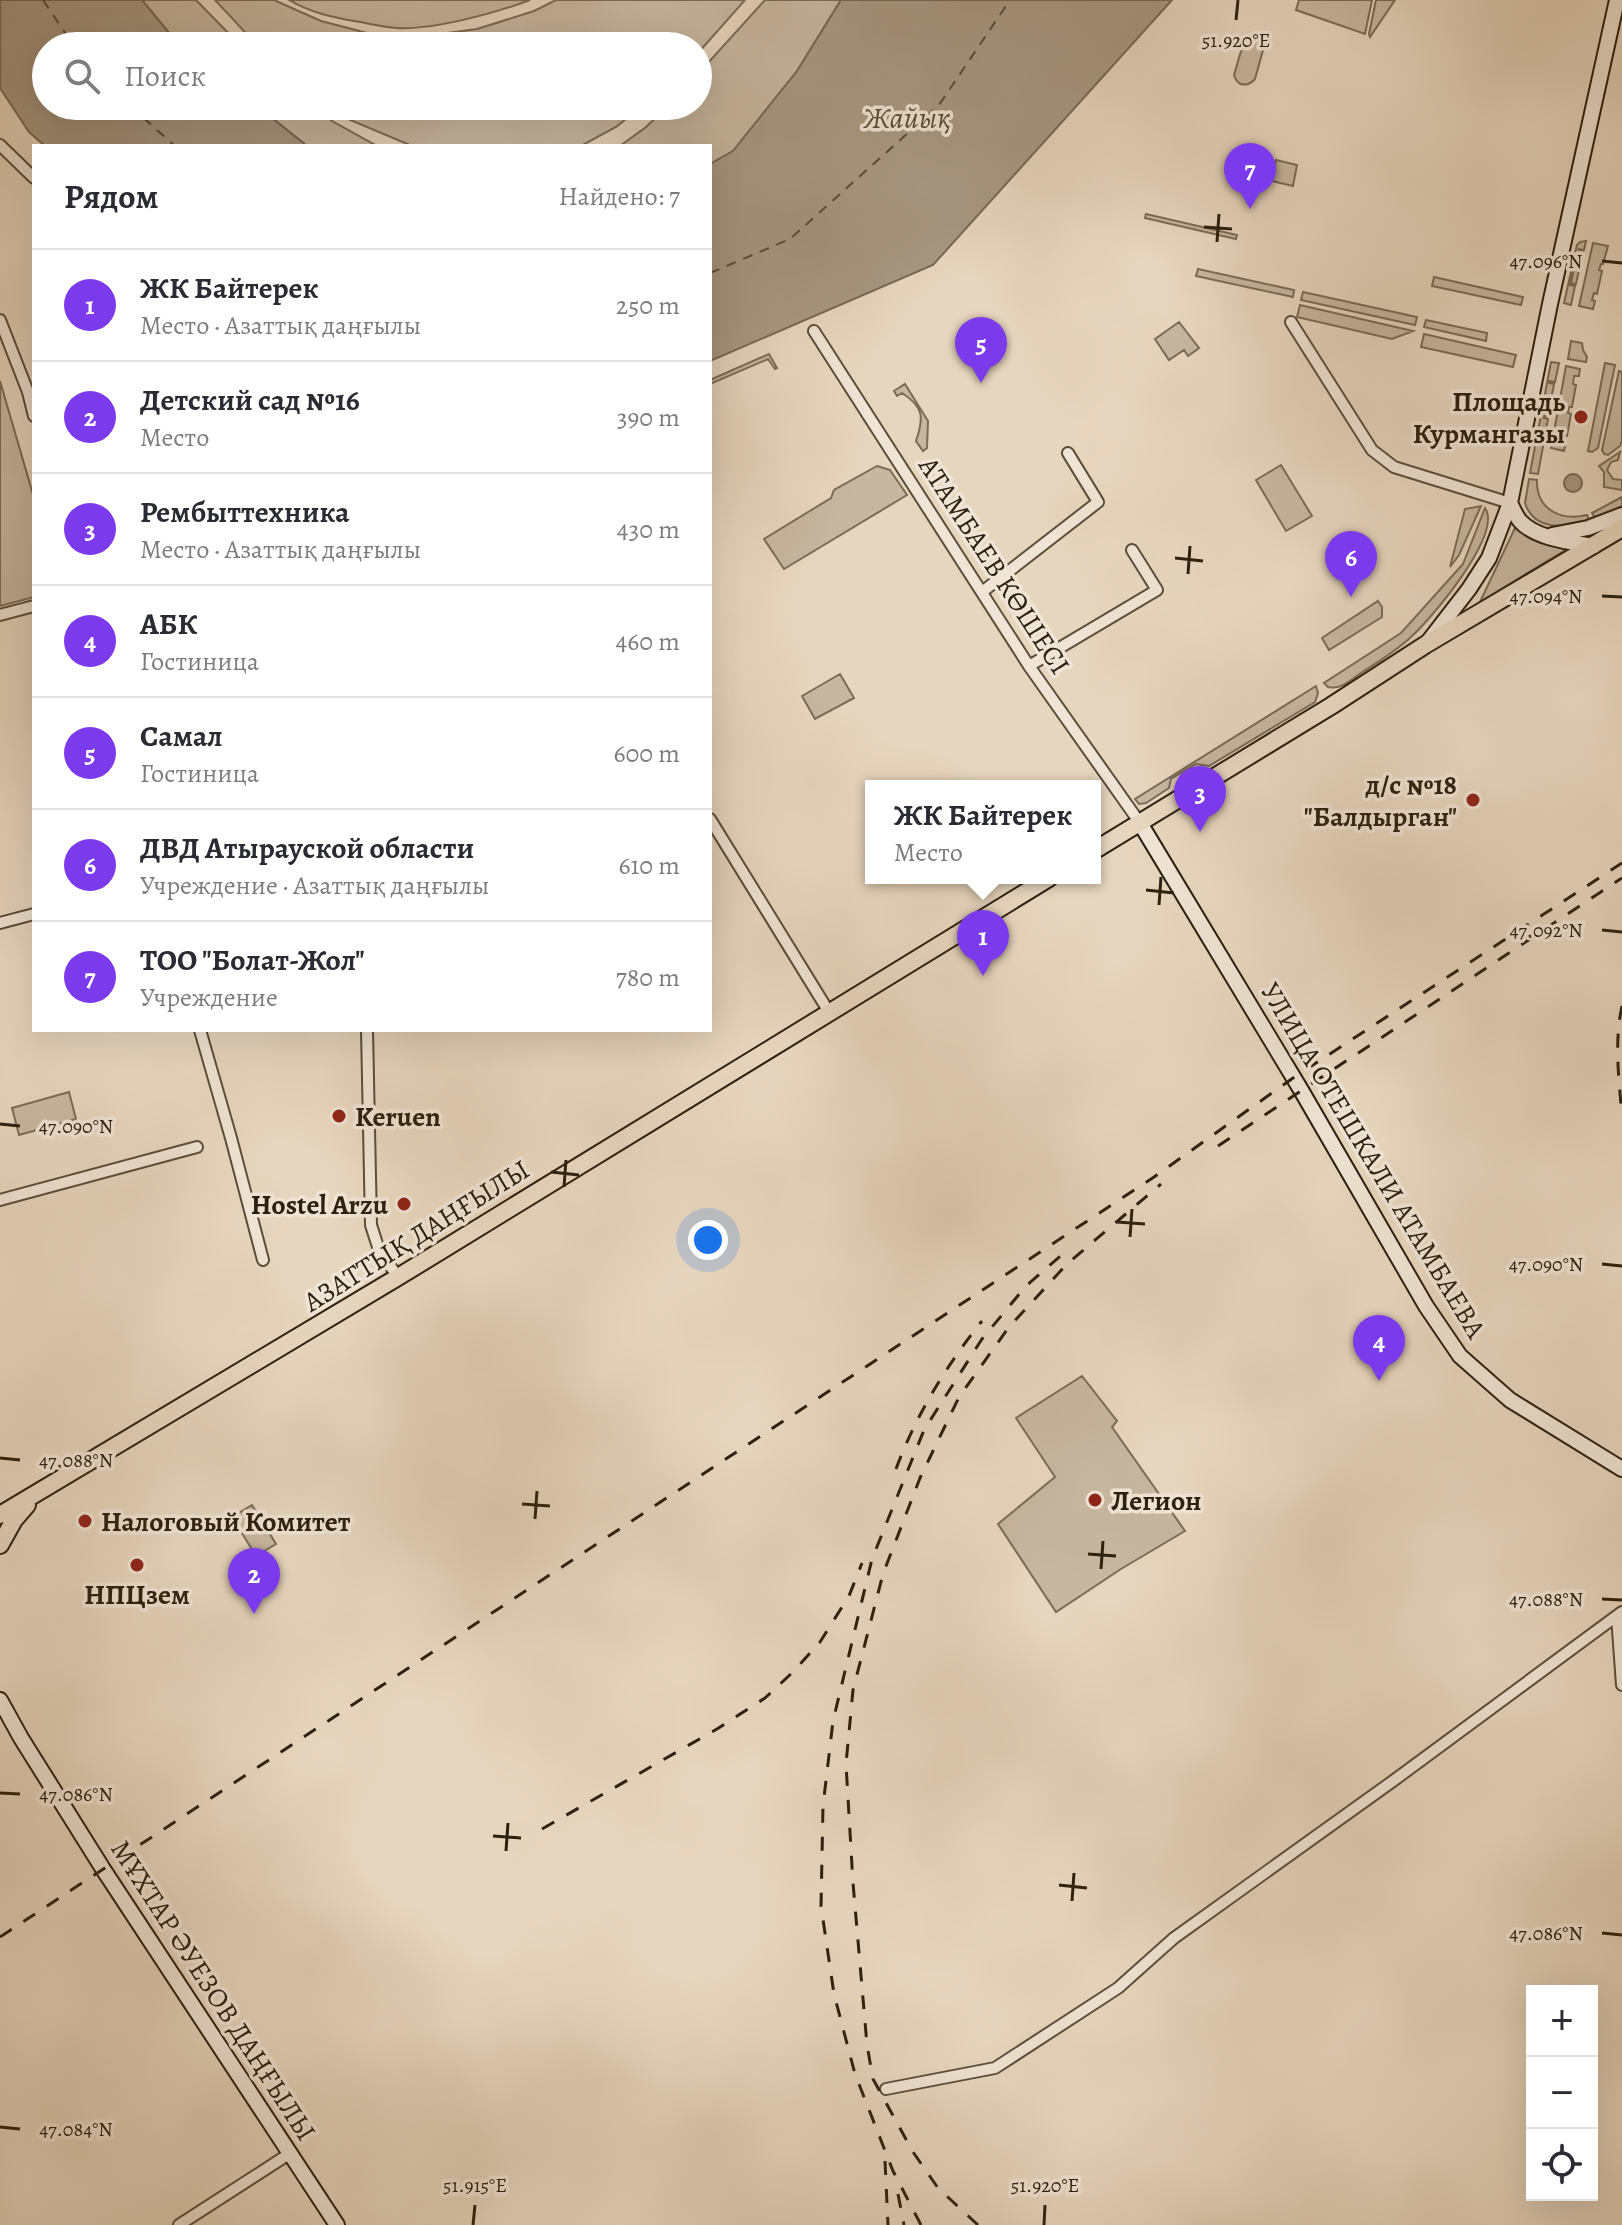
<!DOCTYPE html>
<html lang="ru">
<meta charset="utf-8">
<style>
:root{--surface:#fff;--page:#f7f7f7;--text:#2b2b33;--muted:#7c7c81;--line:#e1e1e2;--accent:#7c3aed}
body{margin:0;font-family:Alegreya,serif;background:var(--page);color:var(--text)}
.controls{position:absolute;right:24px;bottom:24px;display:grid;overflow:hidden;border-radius:0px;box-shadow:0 8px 32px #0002}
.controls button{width:72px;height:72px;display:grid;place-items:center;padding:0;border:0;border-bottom:2px solid var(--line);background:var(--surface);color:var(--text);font:40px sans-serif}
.you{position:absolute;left:708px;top:1240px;width:28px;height:28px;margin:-20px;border:6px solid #fff;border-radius:50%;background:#1a73e8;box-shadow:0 0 0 12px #1a73e833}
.badge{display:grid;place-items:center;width:52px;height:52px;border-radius:50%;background:var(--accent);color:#fff;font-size:26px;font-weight:700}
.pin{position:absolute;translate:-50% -66px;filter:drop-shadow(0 2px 4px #0008)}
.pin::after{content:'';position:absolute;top:42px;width:28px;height:24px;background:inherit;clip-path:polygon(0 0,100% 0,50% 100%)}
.popup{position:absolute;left:865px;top:780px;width:236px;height:104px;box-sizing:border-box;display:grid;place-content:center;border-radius:0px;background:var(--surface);filter:drop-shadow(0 2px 6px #0005);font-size:26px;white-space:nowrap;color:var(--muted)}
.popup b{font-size:30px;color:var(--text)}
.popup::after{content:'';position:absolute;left:50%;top:100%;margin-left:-16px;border:16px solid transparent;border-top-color:var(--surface)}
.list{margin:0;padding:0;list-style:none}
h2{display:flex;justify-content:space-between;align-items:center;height:104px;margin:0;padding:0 32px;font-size:34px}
h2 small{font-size:26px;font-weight:400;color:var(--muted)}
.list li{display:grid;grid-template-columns:52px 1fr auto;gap:24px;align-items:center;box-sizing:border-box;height:112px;padding:0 32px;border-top:2px solid var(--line)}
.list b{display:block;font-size:30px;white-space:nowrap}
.list p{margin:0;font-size:26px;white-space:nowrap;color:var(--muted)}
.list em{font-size:26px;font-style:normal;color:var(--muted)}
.icon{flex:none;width:44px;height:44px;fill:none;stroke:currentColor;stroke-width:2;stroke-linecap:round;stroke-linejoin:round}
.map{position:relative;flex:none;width:1622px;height:2225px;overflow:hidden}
.search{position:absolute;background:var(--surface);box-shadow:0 8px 32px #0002;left:32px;top:32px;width:680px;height:88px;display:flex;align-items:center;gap:20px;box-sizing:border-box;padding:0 28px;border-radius:44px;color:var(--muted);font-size:30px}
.panel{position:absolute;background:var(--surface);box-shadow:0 8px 32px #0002;left:32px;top:144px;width:680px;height:888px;border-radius:0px}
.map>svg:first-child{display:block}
.green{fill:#c7b7a1;stroke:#7a6c58;stroke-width:2}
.water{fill:#a79883;stroke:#766855;stroke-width:2}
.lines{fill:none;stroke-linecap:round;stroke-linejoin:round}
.ferry{stroke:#574a38;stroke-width:2;stroke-dasharray:10 8;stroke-linecap:butt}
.street-casing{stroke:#5b4e3b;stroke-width:14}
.secondary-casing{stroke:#2c200f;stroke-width:18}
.primary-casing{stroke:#2c200f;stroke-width:20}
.street{stroke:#efe4d5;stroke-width:10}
.secondary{stroke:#efe4d5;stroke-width:14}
.primary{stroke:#e7d6bf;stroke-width:16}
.rail{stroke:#2c200f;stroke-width:3;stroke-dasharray:14 14;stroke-linecap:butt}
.ticks{fill:none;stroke:#2c200f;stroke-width:3}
.poi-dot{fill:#8f2418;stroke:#efe4d5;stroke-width:3}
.labels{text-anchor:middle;stroke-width:7;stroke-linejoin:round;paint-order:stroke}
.poi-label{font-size:28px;font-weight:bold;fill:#2c200f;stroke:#efe4d5;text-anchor:end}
.street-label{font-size:28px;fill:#2c200f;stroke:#efe4d5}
.water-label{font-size:30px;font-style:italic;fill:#574a38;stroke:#efe4d5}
.ticks-label{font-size:20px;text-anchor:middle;fill:#2c200f;stroke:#efe4d5;stroke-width:7;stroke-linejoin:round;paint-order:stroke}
</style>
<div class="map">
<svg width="1622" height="2225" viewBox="0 0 1622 2225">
<rect width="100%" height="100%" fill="#e7d6bf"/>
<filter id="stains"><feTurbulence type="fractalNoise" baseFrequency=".0025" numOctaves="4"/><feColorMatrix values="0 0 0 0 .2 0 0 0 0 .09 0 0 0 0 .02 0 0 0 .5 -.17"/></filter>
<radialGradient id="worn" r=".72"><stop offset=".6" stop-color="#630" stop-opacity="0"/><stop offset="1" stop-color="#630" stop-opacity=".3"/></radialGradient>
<path class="green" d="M 142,0 L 196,0 L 241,46 L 182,46 L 174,39 Z
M 215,0 L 274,0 L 321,21 L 371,34 L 418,37 L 477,29 L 534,11 L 556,0 L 745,0 L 698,53 L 698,46 L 258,46 Z
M 289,0 L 530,0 C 496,13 433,30 397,28 C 382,27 368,23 354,21 C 331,17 309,12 289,0 Z
M 765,0 L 841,0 L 797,71 L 733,151 L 710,164 L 710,146 L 620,146 L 646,127 L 668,106 L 698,106 L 698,74 Z
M 1299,0 L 1372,0 L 1365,34 L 1296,10 Z
M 1376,0 L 1395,0 L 1370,37 L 1369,34 Z
M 1256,33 L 1264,39 L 1265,43 L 1255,79 C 1248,87 1237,87 1234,75 C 1239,61 1241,38 1256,33 Z
M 257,106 L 312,106 L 332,121 L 377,146 L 307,146 Z
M 330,106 L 642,106 L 616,127 L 581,146 L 412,146 L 343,117 Z
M 1276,160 L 1297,165 L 1293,186 L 1272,181 Z
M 1146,214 L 1237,235 L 1236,239 L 1145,218 Z
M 1586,241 L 1584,250 L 1578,249 L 1583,251 L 1576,284 L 1571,283 L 1576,260 L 1570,285 L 1575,286 L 1571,305 L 1564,303 L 1577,245 L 1580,242 Z
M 1593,243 L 1608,246 L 1603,264 L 1601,264 L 1599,270 L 1602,271 L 1597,294 L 1594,293 L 1592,300 L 1595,301 L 1593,309 L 1579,306 Z
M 1198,269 L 1294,290 L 1293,297 L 1196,276 Z
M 1434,277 L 1523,297 L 1521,305 L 1432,286 Z
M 1303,292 L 1417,317 L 1415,325 L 1301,300 Z
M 1300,305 L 1413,331 L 1392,339 L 1297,317 Z
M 1426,320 L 1487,333 L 1486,341 L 1424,327 Z
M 1179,322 L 1199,348 L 1188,356 L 1184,350 L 1169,360 L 1155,339 Z
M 1424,334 L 1516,355 L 1513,367 L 1421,347 Z
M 1571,341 L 1582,343 L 1583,350 L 1587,357 L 1586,362 L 1568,359 Z
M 769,354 L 777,368 L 775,369 L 768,359 L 710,384 L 710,380 Z
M 1551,362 L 1559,363 L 1555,382 L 1549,381 L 1549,383 L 1554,384 L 1548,417 L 1544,416 L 1544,409 L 1542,417 L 1548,419 L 1538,474 L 1530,473 Z
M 1605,363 L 1615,365 L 1598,448 L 1592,452 L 1588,451 Z
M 1566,366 L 1580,369 L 1579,376 L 1574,376 L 1573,384 L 1576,385 L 1572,407 L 1569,407 L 1568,413 L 1571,414 L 1567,436 L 1564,436 L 1563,442 L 1566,443 L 1564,451 L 1551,448 Z
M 1619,371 L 1622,372 L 1622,440 L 1620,446 L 1608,455 L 1604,454 L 1602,450 Z
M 0,381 L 34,498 L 34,597 L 0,606 Z
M 905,384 L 928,421 L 927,448 L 923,451 L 916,441 C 924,418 924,407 902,393 L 897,396 L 894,391 Z
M 1620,452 L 1618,460 L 1611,462 L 1607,470 L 1613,479 L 1622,480 L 1622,490 L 1604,487 L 1604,472 L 1599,466 Z
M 1281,465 L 1312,516 L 1286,531 L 1256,480 Z
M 877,466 L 890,470 L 907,495 L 784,569 L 764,539 L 831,498 L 834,490 Z
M 1529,479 L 1537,480 C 1536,510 1561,521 1587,515 L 1590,522 C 1566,526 1535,533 1525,503 Z
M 1622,497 L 1622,506 L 1596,520 L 1592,513 Z
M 1481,506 L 1459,555 L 1450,567 L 1465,509 Z
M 1485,508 C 1503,534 1432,618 1411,637 C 1396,651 1378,662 1361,673 C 1351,680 1341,690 1328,687 L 1324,683 L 1401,633 L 1463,564 Z
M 1515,528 C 1532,540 1547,545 1567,549 L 1480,602 Z
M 1378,601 L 1382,607 L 1382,617 L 1329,650 L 1322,638 Z
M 840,674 L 854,698 L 815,719 L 802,696 Z
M 1316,686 L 1318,693 L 1315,702 L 1209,766 L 1196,764 L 1171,779 L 1169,788 L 1146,803 L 1139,804 L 1135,799 Z
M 69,1092 L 76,1119 L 19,1135 L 12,1108 Z
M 1082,1376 L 1117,1421 L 1112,1427 L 1185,1531 L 1121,1569 L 1056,1612 L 998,1524 L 1055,1477 L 1016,1418 Z
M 252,1505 L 276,1544 L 256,1556 L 232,1517 Z"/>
<path class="water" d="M 0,0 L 142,0 L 174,39 L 182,46 L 46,46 L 46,106 L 257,106 L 307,146 L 45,146 L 29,132 L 0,88 Z
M 841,0 L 1172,0 L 933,265 L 710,361 L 710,164 L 733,151 L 797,71 Z
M1564 483a9 9 0 1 1 18 0a9 9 0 1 1-18 0Z"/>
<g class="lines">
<path class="ferry" d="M 43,0 L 74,46
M 130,106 L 175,146
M 710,273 L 790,239 L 939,105 L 1010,0"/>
<g class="street-casing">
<path id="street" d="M 0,145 L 34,178
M 0,320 L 28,392 L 34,416
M 1291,322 L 1372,450 L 1394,467 L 1510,503
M 814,331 L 1029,666 L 1140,823
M 982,592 L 1098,502 L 1068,453
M 0,615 L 34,606
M 1029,666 L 1157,590 L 1132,550
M 710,819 L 829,1012
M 0,923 L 34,914
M 200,1030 L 231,1138 L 263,1260
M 367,1030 L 371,1225 L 379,1250 L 398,1277
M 0,1200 L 197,1147
M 1617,1616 L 1622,1685
M 886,2089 L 995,2068 L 1118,1988 L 1174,1938 L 1393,1781 L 1622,1612
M 179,2225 L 289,2154"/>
</g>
<g class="secondary-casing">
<path id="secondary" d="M 1510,503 C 1513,509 1516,516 1520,521 C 1536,539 1571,542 1594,546
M 1552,535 L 1588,528 L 1622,515
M 1428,642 L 1469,589 L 1489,558 L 1510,503 L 1550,304 L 1617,0
M 1140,823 L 1301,1090 L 1426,1306 L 1460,1356 L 1510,1400 L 1622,1469
M 0,1700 L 21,1738 L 103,1869 L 337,2225"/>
</g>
<g class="primary-casing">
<path id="primary" d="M 1095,850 L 1331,706 L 1425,645 L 1622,528
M 0,1515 L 398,1277 L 1049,878
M 0,1545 L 14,1520 L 27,1505"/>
</g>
<use href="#street" class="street"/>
<use href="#secondary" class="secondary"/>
<use href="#primary" class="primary"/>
<path class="rail" d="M 1622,1006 C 1614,1042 1619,1080 1622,1116
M 1218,1146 L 1622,878
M 896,1469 C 916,1415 946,1366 982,1321
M 542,1829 L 717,1729 L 765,1698 L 793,1672 L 820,1642 L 849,1596 L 862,1563
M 0,1937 L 1154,1177 L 1293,1078 L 1622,863
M 885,2161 L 888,2225
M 898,2194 L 904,2225
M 921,2225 L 893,2171 L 855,2074 L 834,1994 L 821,1906 L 823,1806 L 833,1721 L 872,1559 L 924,1430 L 982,1339 L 1026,1286 L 1065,1252
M 978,2225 L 938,2188 L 913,2152 L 873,2079 L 867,2045 L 853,1883 L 846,1764 L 853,1690 L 883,1574 L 920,1478 L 959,1397 L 1009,1327 L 1067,1264 L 1161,1184"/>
</g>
<path class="ticks" d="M 1236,20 L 1238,0M 1204,227 L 1232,229M 1217,242 L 1219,214M 1602,261 L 1622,263M 1175,558 L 1203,561M 1188,574 L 1190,546M 1602,596 L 1622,597M 1146,890 L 1174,893M 1159,905 L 1161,877M 1602,930 L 1622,932M 0,1124 L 20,1126M 551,1172 L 579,1175M 564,1187 L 566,1160M 1117,1222 L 1145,1224M 1130,1237 L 1132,1209M 1602,1264 L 1622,1266M 0,1458 L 20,1460M 522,1504 L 550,1506M 535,1519 L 537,1491M 1088,1554 L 1116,1556M 1101,1569 L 1103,1541M 1602,1599 L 1622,1600M 0,1793 L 20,1794M 493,1836 L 521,1838M 506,1851 L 508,1823M 1059,1885 L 1087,1888M 1072,1901 L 1074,1873M 1602,1933 L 1622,1935M 0,2127 L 20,2129M 473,2225 L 475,2205M 1044,2225 L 1045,2205"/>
<g class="poi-dot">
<circle cx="1581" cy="417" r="8"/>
<circle cx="1473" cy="800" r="8"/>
<circle cx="339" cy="1116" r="8"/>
<circle cx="404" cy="1204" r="8"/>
<circle cx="1095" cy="1500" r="8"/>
<circle cx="85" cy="1521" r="8"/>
<circle cx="137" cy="1565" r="8"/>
</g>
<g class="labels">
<g class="poi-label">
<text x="1565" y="411">Площадь<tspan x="1565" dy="32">Курмангазы</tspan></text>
<text x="1457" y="794">д/с №18<tspan x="1457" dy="32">"Балдырган"</tspan></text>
<text x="355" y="1126" text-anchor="start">Keruen</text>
<text x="388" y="1214">Hostel Arzu</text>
<text x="1111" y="1510" text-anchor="start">Легион</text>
<text x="101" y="1531" text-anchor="start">Налоговый Комитет</text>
<text x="137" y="1604" text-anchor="middle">НПЦзем</text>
</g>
<g class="street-label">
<text transform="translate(995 565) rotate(57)" y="10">АТАМБАЕВ КӨШЕСІ</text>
<text transform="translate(1374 1160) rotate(59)" y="10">УЛИЦА ОТЕШКАЛИ АТАМБАЕВА</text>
<text transform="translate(416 1235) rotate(-32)" y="10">АЗАТТЫҚ ДАҢҒЫЛЫ</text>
<text transform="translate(214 1990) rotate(57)" y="10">МҰХТАР ӘУЕЗОВ ДАҢҒЫЛЫ</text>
</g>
<g class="water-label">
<text x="907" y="128">Жайық</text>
</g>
</g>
<g class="ticks-label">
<text x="1236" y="47">51.920°E</text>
<text x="1546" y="268">47.096°N</text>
<text x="1546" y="603">47.094°N</text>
<text x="1546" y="937">47.092°N</text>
<text x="76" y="1133">47.090°N</text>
<text x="1546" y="1271">47.090°N</text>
<text x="76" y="1467">47.088°N</text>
<text x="1546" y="1606">47.088°N</text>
<text x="76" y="1801">47.086°N</text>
<text x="1546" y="1940">47.086°N</text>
<text x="76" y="2136">47.084°N</text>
<text x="475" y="2192">51.915°E</text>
<text x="1045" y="2192">51.920°E</text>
</g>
<rect width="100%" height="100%" filter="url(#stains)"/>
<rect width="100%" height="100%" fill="url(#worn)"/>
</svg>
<div class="controls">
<button>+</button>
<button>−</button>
<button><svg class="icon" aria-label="locate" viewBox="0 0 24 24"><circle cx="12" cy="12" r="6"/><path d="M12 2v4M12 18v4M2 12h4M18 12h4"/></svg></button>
</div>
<div class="you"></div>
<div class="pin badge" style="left:983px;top:976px">1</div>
<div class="popup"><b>ЖК Байтерек</b>Место</div>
<div class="pin badge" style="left:254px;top:1614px">2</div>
<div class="pin badge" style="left:1200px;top:832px">3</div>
<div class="pin badge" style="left:1379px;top:1381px">4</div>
<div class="pin badge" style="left:981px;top:383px">5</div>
<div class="pin badge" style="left:1351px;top:597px">6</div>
<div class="pin badge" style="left:1250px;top:209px">7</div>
<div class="search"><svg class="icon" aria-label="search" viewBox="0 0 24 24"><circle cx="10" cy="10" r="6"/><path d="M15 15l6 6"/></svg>Поиск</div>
<section class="panel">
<h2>Рядом<small>Найдено: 7</small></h2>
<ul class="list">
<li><span class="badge">1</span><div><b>ЖК Байтерек</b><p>Место · Азаттық даңғылы</p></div><em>250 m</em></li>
<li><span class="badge">2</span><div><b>Детский сад №16</b><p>Место</p></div><em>390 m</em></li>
<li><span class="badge">3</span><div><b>Рембыттехника</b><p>Место · Азаттық даңғылы</p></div><em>430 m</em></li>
<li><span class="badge">4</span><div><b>АБК</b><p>Гостиница</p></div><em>460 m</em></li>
<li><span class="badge">5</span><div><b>Самал</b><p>Гостиница</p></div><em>600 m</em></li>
<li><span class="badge">6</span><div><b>ДВД Атырауской области</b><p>Учреждение · Азаттық даңғылы</p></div><em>610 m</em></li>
<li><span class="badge">7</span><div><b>ТОО &quot;Болат-Жол&quot;</b><p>Учреждение</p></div><em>780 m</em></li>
</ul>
</section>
</div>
